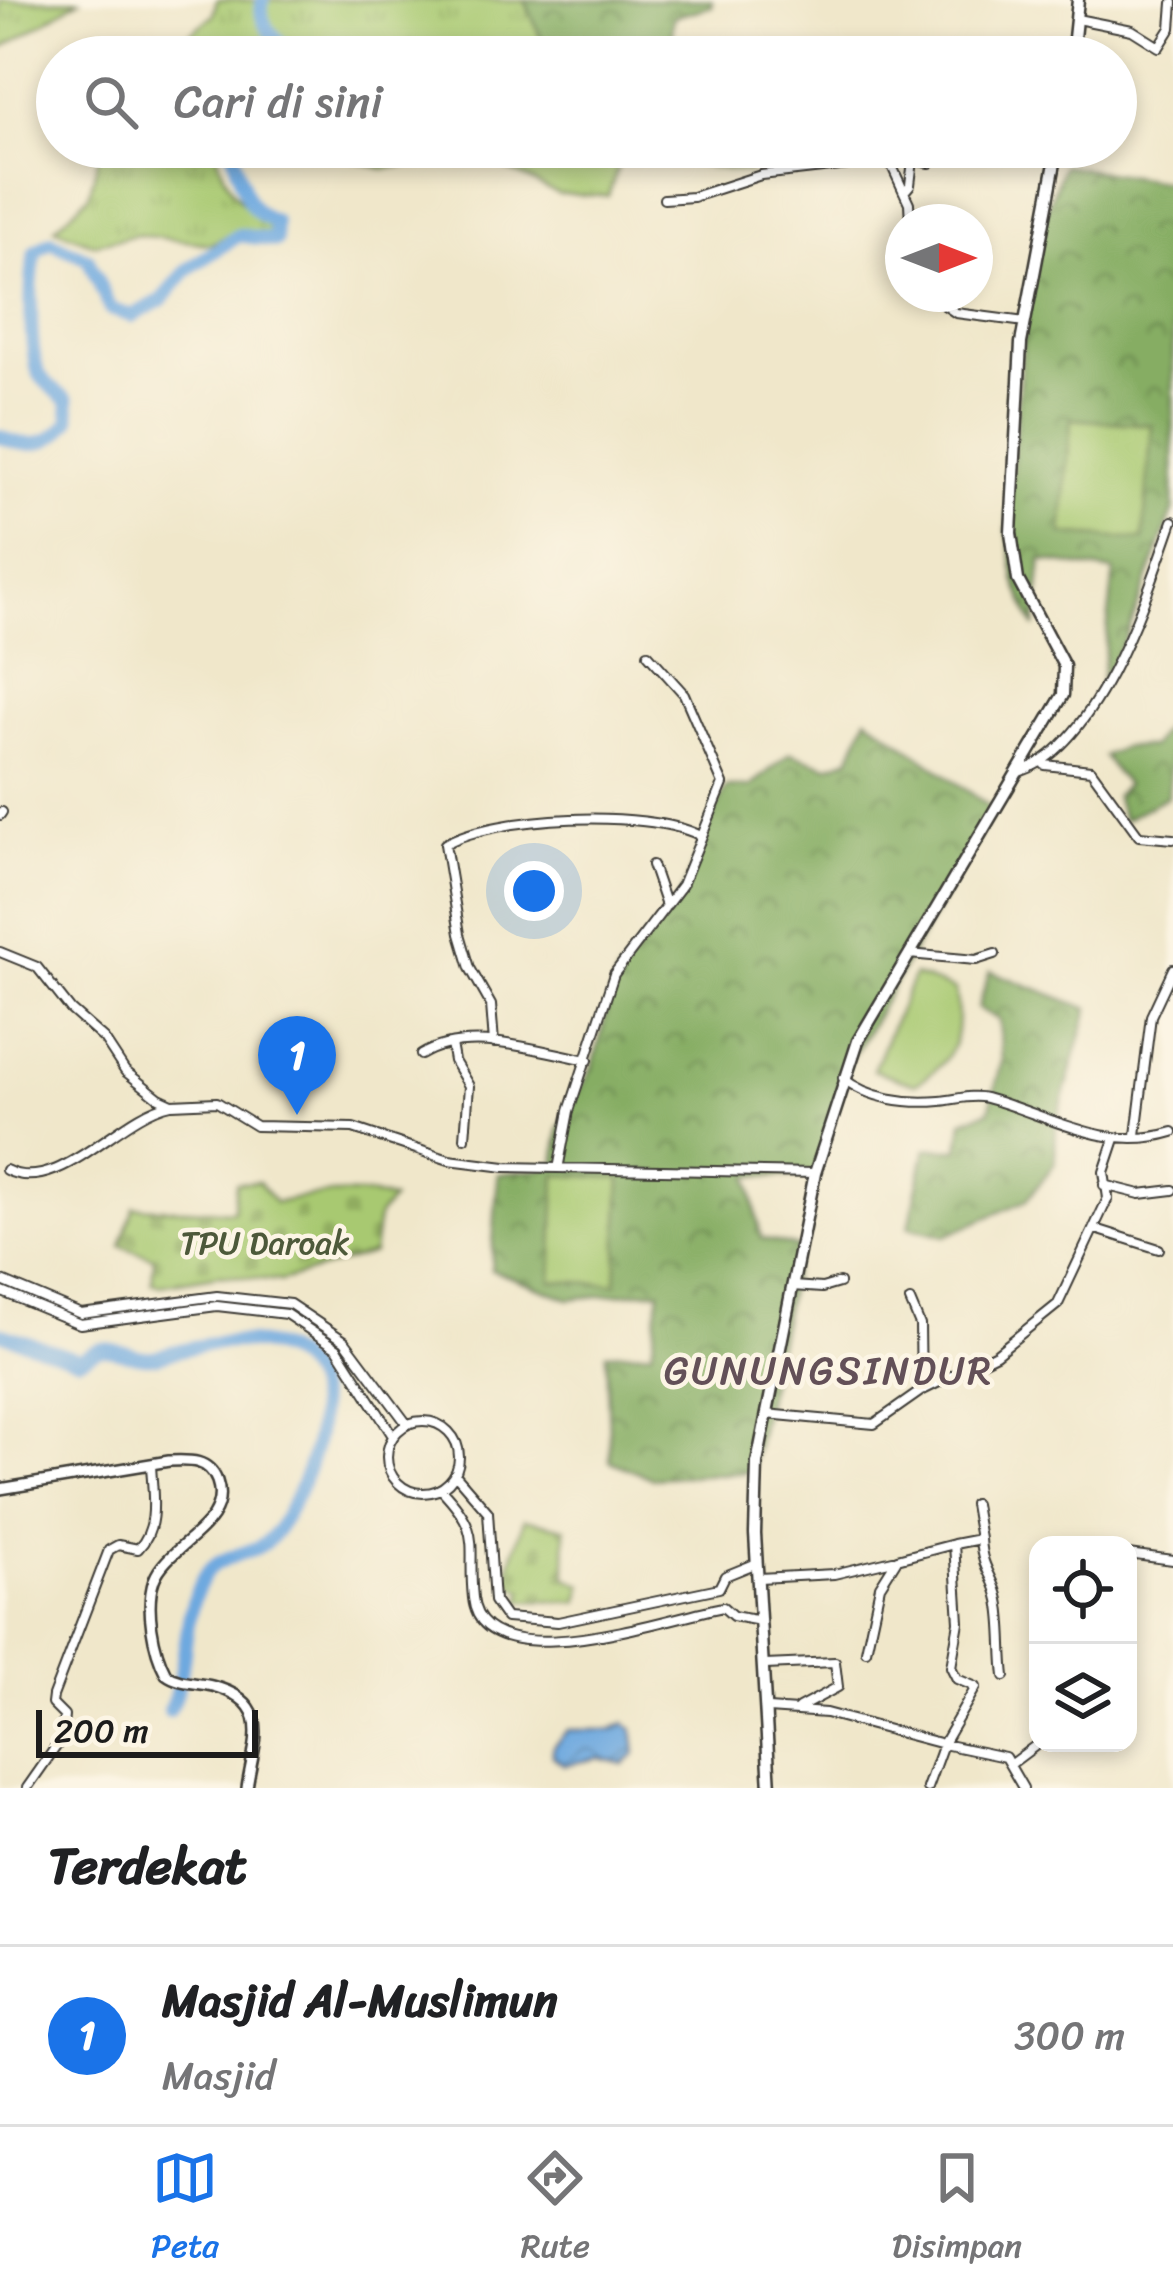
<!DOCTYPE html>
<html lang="id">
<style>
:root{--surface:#fff;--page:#f2f2f2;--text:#202124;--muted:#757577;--line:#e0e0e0;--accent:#1a73e8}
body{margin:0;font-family:Sriracha,sans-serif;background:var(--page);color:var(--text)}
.controls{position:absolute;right:36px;bottom:36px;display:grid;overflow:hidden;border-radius:24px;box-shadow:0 6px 18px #0003}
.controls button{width:108px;height:108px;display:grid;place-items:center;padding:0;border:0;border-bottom:3px solid var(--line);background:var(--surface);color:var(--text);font:60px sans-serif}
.compass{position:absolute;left:885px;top:204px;width:108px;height:108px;border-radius:50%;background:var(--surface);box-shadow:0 6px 18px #0003;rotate:90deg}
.scale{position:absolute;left:36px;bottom:30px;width:222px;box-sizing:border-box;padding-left:12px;border:6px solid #1c1c1c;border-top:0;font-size:33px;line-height:42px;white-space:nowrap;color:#1c1c1c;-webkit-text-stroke:9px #fcf5e5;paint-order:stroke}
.you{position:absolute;left:534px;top:891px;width:42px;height:42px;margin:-30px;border:9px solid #fff;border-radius:50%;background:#1a73e8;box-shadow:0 0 0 18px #1a73e833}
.badge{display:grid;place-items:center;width:78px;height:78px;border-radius:50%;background:var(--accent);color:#fff;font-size:39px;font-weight:700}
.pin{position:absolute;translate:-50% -99px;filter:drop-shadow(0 3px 6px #0008)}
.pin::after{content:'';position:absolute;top:63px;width:42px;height:36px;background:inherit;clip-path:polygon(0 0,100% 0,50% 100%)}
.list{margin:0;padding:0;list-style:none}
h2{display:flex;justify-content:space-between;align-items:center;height:156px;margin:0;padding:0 48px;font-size:51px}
h2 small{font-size:39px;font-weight:400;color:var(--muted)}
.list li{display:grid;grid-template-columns:78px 1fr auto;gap:36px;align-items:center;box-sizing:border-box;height:180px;padding:0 48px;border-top:3px solid var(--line)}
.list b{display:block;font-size:45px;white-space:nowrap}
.list p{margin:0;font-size:39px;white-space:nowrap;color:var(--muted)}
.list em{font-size:39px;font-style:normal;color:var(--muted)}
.icon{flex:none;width:66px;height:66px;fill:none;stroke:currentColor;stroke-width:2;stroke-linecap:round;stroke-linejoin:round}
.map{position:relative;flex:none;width:1173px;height:1788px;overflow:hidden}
.search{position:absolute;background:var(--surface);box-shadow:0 6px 18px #0003;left:36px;right:36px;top:36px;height:132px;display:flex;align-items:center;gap:30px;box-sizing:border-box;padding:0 42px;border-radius:66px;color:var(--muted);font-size:45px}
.sheet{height:336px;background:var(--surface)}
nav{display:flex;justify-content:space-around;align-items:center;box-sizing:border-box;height:168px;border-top:3px solid var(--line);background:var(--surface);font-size:33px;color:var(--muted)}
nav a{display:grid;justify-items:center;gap:6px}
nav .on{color:var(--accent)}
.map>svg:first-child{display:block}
.grass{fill:url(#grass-tufts);stroke:#627246;stroke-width:3}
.forest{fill:url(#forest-crowns);stroke:#516440;stroke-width:3}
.cemetery{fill:url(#cemetery-stones);stroke:#627246;stroke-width:3}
.park{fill:#a8c971;stroke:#627246;stroke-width:3}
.water{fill:url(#water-waves);stroke:#45627e;stroke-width:3}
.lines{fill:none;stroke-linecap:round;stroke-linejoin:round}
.river{stroke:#6ea9df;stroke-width:14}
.minor-casing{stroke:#3c3a36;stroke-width:12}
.tertiary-casing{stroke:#3c3a36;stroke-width:14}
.secondary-casing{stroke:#3c3a36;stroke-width:15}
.minor{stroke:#fff;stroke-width:8}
.tertiary{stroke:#fff;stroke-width:9}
.secondary{stroke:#fff;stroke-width:10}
.labels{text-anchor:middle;stroke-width:9;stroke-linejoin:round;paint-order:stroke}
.park-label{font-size:33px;fill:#4d593a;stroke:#fcf5e5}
.quarter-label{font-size:39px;letter-spacing:3px;fill:#635058;stroke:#fcf5e5}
</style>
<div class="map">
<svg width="1173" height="1788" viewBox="0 0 1173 1788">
<defs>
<pattern id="grass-tufts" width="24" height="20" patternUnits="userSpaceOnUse" patternTransform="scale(3)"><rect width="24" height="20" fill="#a8c971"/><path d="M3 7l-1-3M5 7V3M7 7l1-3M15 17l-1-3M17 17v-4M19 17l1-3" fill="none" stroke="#90ac61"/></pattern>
<pattern id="forest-crowns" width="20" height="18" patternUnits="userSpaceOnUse" patternTransform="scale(3)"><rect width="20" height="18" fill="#86ad63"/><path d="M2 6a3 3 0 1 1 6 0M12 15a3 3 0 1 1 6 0" fill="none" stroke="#6d8c51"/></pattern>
<pattern id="cemetery-stones" width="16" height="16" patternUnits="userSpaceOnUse" patternTransform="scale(3)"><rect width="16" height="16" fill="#a8c971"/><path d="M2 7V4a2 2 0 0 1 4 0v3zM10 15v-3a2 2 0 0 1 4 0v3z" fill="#90ac61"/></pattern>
<pattern id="water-waves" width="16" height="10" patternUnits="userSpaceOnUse" patternTransform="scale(3)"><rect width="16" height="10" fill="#6ea9df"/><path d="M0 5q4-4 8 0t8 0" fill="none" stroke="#5a89b4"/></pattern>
</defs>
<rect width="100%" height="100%" fill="#fcf5e5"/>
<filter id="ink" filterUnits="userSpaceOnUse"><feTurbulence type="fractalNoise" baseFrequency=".00833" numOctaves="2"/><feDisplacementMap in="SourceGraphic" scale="24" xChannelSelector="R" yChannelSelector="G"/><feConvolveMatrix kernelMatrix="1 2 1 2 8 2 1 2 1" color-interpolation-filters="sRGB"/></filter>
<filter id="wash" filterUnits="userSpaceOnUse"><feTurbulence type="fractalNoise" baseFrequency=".004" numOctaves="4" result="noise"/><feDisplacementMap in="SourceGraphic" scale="48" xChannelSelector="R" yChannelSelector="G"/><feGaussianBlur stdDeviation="2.7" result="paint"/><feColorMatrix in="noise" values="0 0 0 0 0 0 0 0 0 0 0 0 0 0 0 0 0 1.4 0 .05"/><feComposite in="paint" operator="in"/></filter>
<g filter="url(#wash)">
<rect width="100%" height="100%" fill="#f0e7ca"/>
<path class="grass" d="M 0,0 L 79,0 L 0,50 Z
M 217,0 L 525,0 L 549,57 L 162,57 L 213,15 Z
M 101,147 L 215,147 C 226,185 236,208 275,222 L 276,233 L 269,240 L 234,233 L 210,244 L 137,235 L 93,244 L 55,228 L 89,195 Z
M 345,147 L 747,147 L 749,173 L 623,152 L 608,196 L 558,194 L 472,152 L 384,169 L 352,159 Z"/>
<path class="forest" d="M 525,0 L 712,0 L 712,6 L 673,17 L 671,57 L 549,57 Z
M 1063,165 L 1173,183 L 1173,511 L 1129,630 L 1101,685 L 1114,572 L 1042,560 L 1035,628 L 1016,583 L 1007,528 L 1025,319 L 1045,215 Z
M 1173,714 L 1168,796 L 1123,820 L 1115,796 L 1126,785 L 1103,756 L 1123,747 L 1151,747 Z
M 867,717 L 994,810 L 845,1070 L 815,1177 L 749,1176 L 761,1238 L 798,1247 L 751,1472 L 651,1478 L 610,1461 L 606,1353 L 652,1351 L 660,1290 L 569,1299 L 491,1270 L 498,1174 L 555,1168 L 559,1128 L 593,1066 L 616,976 L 675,908 L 726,787 L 750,787 L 790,753 L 828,766 L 850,758 Z
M 990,971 L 1089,1009 L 1056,1124 L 1055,1163 L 1027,1200 L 945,1236 L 909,1227 L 926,1149 L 959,1149 L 963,1120 L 989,1111 L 1002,1061 L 999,1020 L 978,1008 Z"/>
<path class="cemetery" d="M 259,1182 L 275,1203 C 310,1195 357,1189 392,1200 L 378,1216 L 373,1253 L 281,1281 L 220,1275 L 161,1285 L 152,1283 L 154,1258 L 121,1246 L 134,1207 L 233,1211 L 236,1183 Z
M 524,1519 L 565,1528 L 566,1577 L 583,1585 L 579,1602 L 521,1601 L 524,1590 L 505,1583 Z"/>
<path class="park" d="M 1071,419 L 1152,425 L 1143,540 L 1062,534 Z
M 914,975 L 955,990 C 963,1035 956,1061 915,1084 L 873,1070 Z
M 556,1175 L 621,1178 L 616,1284 L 552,1281 Z"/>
<path class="water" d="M 625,1723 L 633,1728 L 636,1753 L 624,1764 L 599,1758 L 564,1765 L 553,1756 L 553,1746 L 568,1730 L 610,1730 Z"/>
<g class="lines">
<path class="river" d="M 263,0 C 255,26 280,41 296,57
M 0,436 C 28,451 52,445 70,420 L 68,401 C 59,393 46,384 40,375 C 28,355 30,274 36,251 L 51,242 L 88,259 L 110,309 L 132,316 L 162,300 L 188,269 L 239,235 L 276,241 L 275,222 C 241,211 242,176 231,147
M 0,1333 L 78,1359 C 88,1356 93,1349 103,1349 C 121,1349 141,1361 158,1356 C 320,1307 360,1396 277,1530 C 258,1560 219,1549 203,1578 C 179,1621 191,1666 169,1710"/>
</g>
</g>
<g filter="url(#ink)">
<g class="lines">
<g class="minor-casing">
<path id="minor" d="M 1077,19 L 1132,30 L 1159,47 L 1171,28 L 1173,3
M 904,192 L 910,185 L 913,160 L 930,163 L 940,152 L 953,155 L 969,147
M 664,199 L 693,197 L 761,175 L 884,161 L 891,164 L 909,203 L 910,222
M 903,263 L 903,277
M 928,294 L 956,313 L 1025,322
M 1045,765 L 1091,770 L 1139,836 L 1173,839
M 1019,772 C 1098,747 1147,595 1173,521
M 0,815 L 2,812
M 652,865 L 666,906
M 0,952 L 37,967 L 71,1010 L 104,1039 L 125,1071 L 159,1098 L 172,1104 L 217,1102 L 256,1126 L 353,1128 L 449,1160 L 505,1167 L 815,1173
M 909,954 L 976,960 L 995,954
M 494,1043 L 491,1005 L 470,968 L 460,934 L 445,844 C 496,815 646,809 699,835
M 451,1044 L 454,1061 L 469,1086 L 465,1138
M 421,1055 C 467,1026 538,1051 588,1060
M 843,1078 C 868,1099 908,1104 940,1101 C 955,1100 971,1094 986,1098 C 1049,1115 1105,1153 1173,1132
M 1136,1135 L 1151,1016 L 1173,969
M 559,1164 L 569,1111 L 614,974 L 682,885 L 723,784 L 684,694 L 648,654
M 6,1170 C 59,1197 118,1115 171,1104
M 1104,1185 L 1140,1194 L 1173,1190
M 1096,1229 L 1159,1249
M 0,1280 L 81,1314 L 217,1296 L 290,1304 L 345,1341 L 407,1424
M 792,1286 L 822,1288 L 839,1283
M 0,1291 L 80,1324 L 217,1306 L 286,1314 L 337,1348 L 393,1436
M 910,1301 L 920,1325 L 921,1391
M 766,1414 L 874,1424 L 921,1391 L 996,1354 L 1058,1304 L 1108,1198 L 1104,1172 L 1115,1139
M387 1457a36 36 0 1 1 72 0a36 36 0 1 1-72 0Z
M 455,1474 L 488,1512 L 494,1601 L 506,1618 L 558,1622 L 719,1588 L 725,1576 L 757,1563
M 441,1489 C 484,1534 467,1542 473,1598 C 482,1683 669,1617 723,1607 L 733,1616 L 761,1621
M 980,1539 C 982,1571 994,1575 999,1600 C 1004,1624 1002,1652 1005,1676
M 1128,1554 L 1173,1560
M 759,1578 L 834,1574 L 893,1560
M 866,1651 L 880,1586 L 897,1559 L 954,1544
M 765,1665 L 835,1662 L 838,1687 L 799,1708
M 1128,1667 L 1131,1648
M 768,1709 L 826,1713 L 943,1744 L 976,1687 L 957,1679 L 951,1667 L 959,1622 L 954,1544 L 980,1539 L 974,1504
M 1011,1764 L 1039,1743
M 27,1788 L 62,1738 L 64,1716 L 52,1704 L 53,1696 L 109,1550 L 118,1545 L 138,1549 C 160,1527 152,1493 151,1464
M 927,1788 L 943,1744 L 1005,1757 L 1023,1788"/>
</g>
<g class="tertiary-casing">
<path id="tertiary" d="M 0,1489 L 169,1461 C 190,1460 209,1459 217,1481 C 233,1526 167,1544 154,1580 C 145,1606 153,1650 166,1674 C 179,1684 196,1682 212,1686 C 276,1702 253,1744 247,1788"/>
</g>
<g class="secondary-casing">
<path id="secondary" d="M 1072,57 L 1078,0
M 770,1788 L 755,1534 L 757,1463 L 815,1173 L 858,1041 L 1063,695 L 1064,666 L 1018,580 L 1011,533 L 1021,343 L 1058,147"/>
</g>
<use href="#minor" class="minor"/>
<use href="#tertiary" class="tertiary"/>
<use href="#secondary" class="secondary"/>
</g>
</g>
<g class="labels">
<g class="park-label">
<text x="265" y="1254">TPU Daroak</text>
</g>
<g class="quarter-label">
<text x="829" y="1384">GUNUNGSINDUR</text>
</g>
</g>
</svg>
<div class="controls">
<button><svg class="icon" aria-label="locate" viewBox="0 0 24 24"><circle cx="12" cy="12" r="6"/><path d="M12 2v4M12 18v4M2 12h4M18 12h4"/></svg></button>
<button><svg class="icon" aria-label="layers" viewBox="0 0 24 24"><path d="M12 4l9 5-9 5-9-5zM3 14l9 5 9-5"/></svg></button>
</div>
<svg class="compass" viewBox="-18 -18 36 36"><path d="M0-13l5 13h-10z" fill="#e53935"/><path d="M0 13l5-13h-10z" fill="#757577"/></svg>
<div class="scale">200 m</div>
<div class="you"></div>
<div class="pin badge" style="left:297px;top:1115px">1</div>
<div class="search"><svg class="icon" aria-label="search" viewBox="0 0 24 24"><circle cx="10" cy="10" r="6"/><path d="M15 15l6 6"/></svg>Cari di sini</div>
</div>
<section class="sheet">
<h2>Terdekat<small></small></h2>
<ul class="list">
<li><span class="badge">1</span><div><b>Masjid Al-Muslimun</b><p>Masjid</p></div><em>300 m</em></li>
</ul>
</section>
<nav>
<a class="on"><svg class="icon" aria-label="map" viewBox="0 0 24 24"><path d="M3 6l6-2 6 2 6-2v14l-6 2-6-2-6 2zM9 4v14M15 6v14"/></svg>Peta</a>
<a><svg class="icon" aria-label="directions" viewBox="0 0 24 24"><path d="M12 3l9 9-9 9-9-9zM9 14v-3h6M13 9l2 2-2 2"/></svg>Rute</a>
<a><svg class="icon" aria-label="saved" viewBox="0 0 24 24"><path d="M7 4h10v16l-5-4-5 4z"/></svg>Disimpan</a>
</nav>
